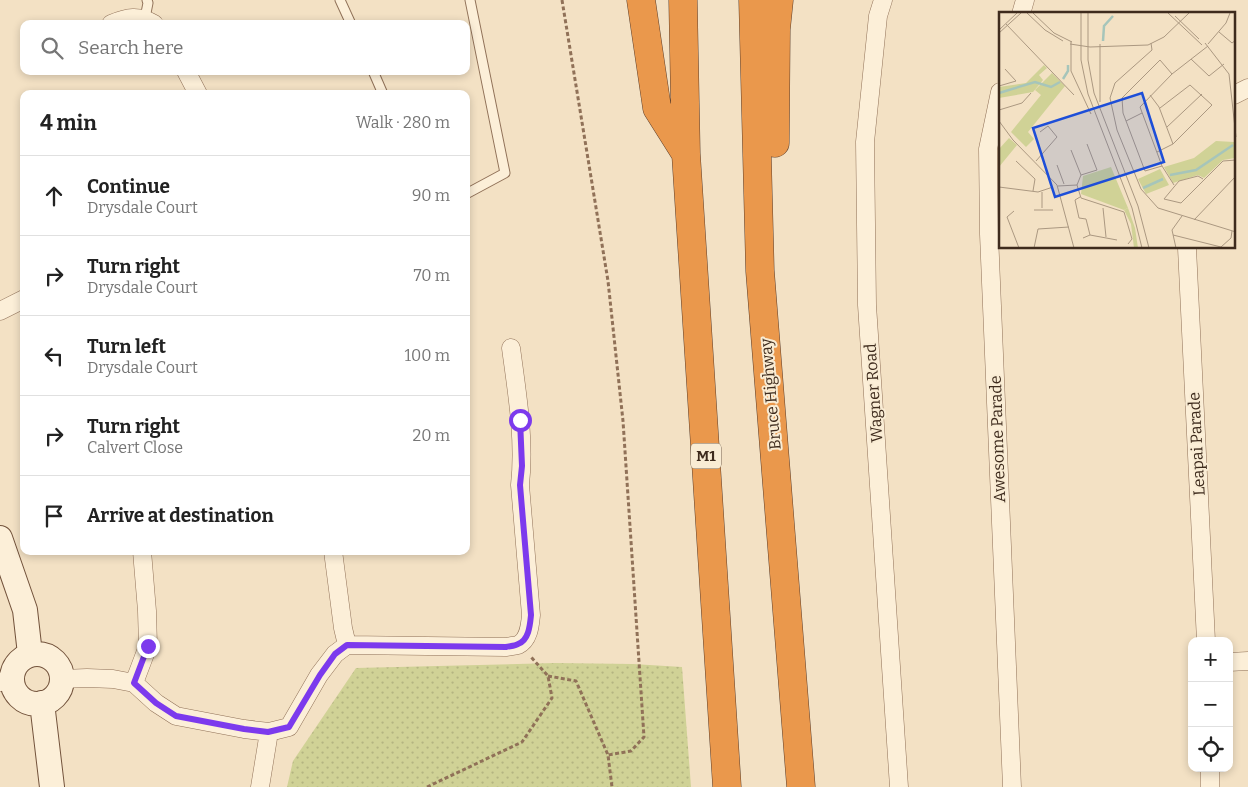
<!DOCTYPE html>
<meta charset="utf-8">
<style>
:root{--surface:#fff;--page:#f6f6f6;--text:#222;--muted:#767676;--line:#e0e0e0}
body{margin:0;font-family:Bitter,serif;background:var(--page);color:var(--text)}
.controls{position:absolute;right:15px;bottom:15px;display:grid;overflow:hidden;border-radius:10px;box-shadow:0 2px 8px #0003}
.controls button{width:45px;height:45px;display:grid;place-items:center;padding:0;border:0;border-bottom:1px solid var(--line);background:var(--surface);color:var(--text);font:25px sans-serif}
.stop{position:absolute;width:15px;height:15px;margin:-11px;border:4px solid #7c3aed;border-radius:50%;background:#fff}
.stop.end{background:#7c3aed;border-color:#fff;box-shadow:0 1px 5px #0008}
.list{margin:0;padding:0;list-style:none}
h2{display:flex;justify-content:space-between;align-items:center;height:65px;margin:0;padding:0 20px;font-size:21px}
h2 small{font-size:16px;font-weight:400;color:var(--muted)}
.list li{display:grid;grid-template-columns:32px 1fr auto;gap:15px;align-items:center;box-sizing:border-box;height:80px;padding:0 20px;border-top:1px solid var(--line)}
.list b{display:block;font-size:19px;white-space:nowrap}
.list p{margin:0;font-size:16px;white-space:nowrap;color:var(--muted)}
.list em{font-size:16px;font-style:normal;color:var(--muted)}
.icon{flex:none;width:28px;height:28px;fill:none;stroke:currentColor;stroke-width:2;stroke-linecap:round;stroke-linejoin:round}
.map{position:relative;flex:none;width:1248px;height:787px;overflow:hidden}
.search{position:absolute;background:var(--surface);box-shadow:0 2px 8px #0003;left:20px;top:20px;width:450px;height:55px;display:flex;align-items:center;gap:12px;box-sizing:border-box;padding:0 18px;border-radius:10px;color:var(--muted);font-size:19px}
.panel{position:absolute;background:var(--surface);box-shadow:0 2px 8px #0003;left:20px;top:90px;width:450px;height:465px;border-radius:10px}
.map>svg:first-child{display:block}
.park{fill:url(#park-dots)}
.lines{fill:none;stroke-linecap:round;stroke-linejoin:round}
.lane-casing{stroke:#907158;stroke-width:11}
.street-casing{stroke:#907158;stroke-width:19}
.secondary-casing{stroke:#72523b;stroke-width:26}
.highway-casing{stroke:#5d3f2c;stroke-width:29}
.path{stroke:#907158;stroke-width:3;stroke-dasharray:4 2.5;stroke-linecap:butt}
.lane{stroke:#fcefd8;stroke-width:9}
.street{stroke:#fcefd8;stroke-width:18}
.secondary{stroke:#fcefd8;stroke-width:24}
.highway{stroke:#ea984c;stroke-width:28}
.route{stroke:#7c3aed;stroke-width:6}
.labels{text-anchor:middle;stroke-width:4;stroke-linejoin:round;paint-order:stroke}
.shield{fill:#f9ecd4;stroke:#766554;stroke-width:1}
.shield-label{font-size:15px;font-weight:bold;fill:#3e2b1d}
.street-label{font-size:16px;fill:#3e2b1d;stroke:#f9ecd4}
.inset-river{fill:none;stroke:#a6c5ba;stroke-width:2.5}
.inset-road{fill:none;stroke:#ab9881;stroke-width:1}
.view{fill:#1d4ed8;fill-opacity:0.15;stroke:#1d4ed8;stroke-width:2.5}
.inset-edge{fill:none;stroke:#3e2b1d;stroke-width:2.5}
</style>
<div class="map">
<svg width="1248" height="787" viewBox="0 0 1248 787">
<defs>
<pattern id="park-dots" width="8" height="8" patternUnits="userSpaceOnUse" patternTransform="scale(1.25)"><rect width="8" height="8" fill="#d0d296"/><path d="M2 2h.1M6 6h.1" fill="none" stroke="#b4b481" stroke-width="1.8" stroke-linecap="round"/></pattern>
</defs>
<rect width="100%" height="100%" fill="#f3e1c4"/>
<path class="park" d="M 555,663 L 633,664 L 682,667 L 691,787 L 287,787 L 293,761 L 356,668 Z"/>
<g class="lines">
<g class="lane-casing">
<path id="lane" d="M 340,0 L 351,24
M 145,18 L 148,3 L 147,0
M 373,71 L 383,94
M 466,194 L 505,173 L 470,0"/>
</g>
<g class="street-casing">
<path id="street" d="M 883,0 L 878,16 L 865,142 L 867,305 L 899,787
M 1021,14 L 1025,0
M 111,24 C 127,17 139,15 154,24
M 186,71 L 198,94
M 1000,92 L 988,149 L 989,234 L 1012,787
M 1234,95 L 1248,88
M 1187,248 L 1206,641
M 0,311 L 24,299
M 333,551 L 343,628 L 347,645
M 1229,662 L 1248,661
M 62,679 L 87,678 L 113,679 L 134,683 L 156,703 L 176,716 L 244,729 L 269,732 L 289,727 L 319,675 L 335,654 L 347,645 L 506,647 C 510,646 515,646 518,645 C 529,640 530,625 531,615 L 520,485 C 525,439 517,393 511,348
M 0,682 L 11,679
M 134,683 L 148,646 L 147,611 L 142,551
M 1210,768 L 1210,787
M 260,787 L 269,732"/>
</g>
<g class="secondary-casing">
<path id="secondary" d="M 0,538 L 25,610 L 30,654
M12 679a25 25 0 1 1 50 0a25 25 0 1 1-50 0Z
M 42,703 L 52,787"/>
</g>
<g class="highway-casing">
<path id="highway" d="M 641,0 L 657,108 L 686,154
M 683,0 L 686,154 L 727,787
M 753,0 L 760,271 L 801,787
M 775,143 L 776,29 L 779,0"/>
</g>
<path class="path" d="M 562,0 L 608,281 L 623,421 L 644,737 L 631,751 L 608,755
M 548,676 L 576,681 L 608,755 L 612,787
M 427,787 L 522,742 L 552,698 L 548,676 L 531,657"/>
<use href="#lane" class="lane"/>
<use href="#street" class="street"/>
<use href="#secondary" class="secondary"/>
<use href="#highway" class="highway"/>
</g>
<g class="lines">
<path class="route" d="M 148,646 L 134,683 L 156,703 L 176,716 L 244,729 L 268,732 L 289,727 L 320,675 L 335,654 L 347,645 L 506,647 C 510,646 515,646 518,644 C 529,640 530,625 531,615 L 520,485 L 522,466 L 520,420"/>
</g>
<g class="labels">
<rect class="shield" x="691" y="443.5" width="30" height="25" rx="4"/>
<g class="shield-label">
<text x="706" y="461">M1</text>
</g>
<g class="street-label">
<text transform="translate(873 393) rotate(-94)" y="6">Wagner Road</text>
<text transform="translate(770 394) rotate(-95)" y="6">Bruce Highway</text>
<text transform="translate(997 439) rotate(-92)" y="6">Awesome Parade</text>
<text transform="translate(1196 444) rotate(-93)" y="6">Leapai Parade</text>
</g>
</g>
<g transform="translate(999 12)">
<rect width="236" height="236" fill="#f3e1c4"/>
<path d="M 53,61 L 66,74 L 29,120 L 35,127 L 27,135 L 12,120 L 42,83 L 36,78 ZM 10,126 L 18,133 L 0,155 L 0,137 ZM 129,196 L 136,216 L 139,236 L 135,236 L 132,212 L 125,198 Z" fill="#d0d296"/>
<path d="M 217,129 L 235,130 L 236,146 L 224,148 L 205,166 L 199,163 L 174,171 L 165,155 L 195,146 ZM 161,157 L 170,173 L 147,182 L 139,167 Z" fill="#d0d296"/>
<path d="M 45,53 L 48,56 L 40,63 L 44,68 L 34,80 L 0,86 L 0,75 L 27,71 ZM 112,155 L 129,196 L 125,198 L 82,182 L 84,164 Z" fill="#d0d296"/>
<path class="inset-river" d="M 104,29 L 105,14 L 114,4M 64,67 L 69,59 L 69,53M 0,81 L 36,70 L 52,75 L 61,70M 171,163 L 197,158 L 234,133M 144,176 L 164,167"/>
<path class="inset-road" d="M 28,1 L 46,18 L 64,29M 34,1 L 55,21 L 73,30M 82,1 L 82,48 L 89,82 L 133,196 L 143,236M 89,1 L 89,48 L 95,81 L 139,194 L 150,236M 169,1 L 203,33M 176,4 L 200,27M 7,12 L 75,83M 0,18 L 18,1M 220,20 L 233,31 L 237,28M 0,21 L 22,1M 72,29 L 72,59 L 92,102M 152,31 L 153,38 L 116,71 L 111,86 L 118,118 L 142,177 L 159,196 L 237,220M 206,31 L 230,62 L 237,125M 71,32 L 91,35 L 149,33 L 165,25 L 190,1M 209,32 L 227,11 L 231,1M 192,47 L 210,64 L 225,52M 0,74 L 17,69 L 6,57M 151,83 L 160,95 L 174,132M 101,90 L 101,32M 0,98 L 23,91 L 32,81M 0,109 L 14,128 L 58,173 L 75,236M 127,109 L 143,101M 168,115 L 203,82M 72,138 L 82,163M 158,140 L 174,132 L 213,93 L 191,73 L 161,96M 17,149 L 36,167 L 34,179M 37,149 L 58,125 L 49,114 L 41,120M 58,153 L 65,172M 163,154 L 146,159 L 124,101 L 123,86 L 161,48 L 173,62M 204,167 L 199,164 L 180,169 L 165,187 L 182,191 L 224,149 L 237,148M 78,173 L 82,186 L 125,200 L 133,227 L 129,232M 175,173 L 163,154 L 141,95 L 173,62 L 209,34M 59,174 L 78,173 L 82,163 L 98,158 L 88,132M 0,175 L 39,180 L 54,175M 43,180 L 43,196M 81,185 L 76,188 L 80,206 L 87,207 L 91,223M 104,196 L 107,225M 35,198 L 54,198M 15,199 L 8,205 L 20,236M 195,208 L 237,164M 174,223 L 222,235 L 232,226 L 233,219M 84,226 L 91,223 L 118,228M 35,236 L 39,217 L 70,215M 177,236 L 173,218 L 183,204"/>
<path class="view" d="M 143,81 L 165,150 L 56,185 L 34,116 Z"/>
<rect width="236" height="236" class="inset-edge"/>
</g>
</svg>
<div class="controls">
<button>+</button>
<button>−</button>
<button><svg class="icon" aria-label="locate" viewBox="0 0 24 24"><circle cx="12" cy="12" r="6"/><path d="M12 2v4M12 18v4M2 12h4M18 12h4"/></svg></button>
</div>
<div class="stop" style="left:520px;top:420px"></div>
<div class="stop end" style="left:148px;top:646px"></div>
<div class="search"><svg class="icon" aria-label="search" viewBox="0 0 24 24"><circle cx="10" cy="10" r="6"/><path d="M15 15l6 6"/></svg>Search here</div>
<section class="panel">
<h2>4 min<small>Walk · 280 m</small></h2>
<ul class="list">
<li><svg class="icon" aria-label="ahead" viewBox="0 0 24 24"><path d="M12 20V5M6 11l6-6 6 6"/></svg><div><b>Continue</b><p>Drysdale Court</p></div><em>90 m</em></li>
<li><svg class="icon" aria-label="right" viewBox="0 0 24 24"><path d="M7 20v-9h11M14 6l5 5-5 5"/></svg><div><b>Turn right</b><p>Drysdale Court</p></div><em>70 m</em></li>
<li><svg class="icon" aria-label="left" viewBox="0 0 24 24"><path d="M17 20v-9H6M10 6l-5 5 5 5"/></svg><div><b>Turn left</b><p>Drysdale Court</p></div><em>100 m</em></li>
<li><svg class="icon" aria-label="right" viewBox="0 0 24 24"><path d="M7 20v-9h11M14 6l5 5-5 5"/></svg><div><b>Turn right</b><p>Calvert Close</p></div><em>20 m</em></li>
<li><svg class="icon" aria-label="arrive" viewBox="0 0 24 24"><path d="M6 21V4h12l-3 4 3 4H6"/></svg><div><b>Arrive at destination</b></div></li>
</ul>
</section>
</div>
